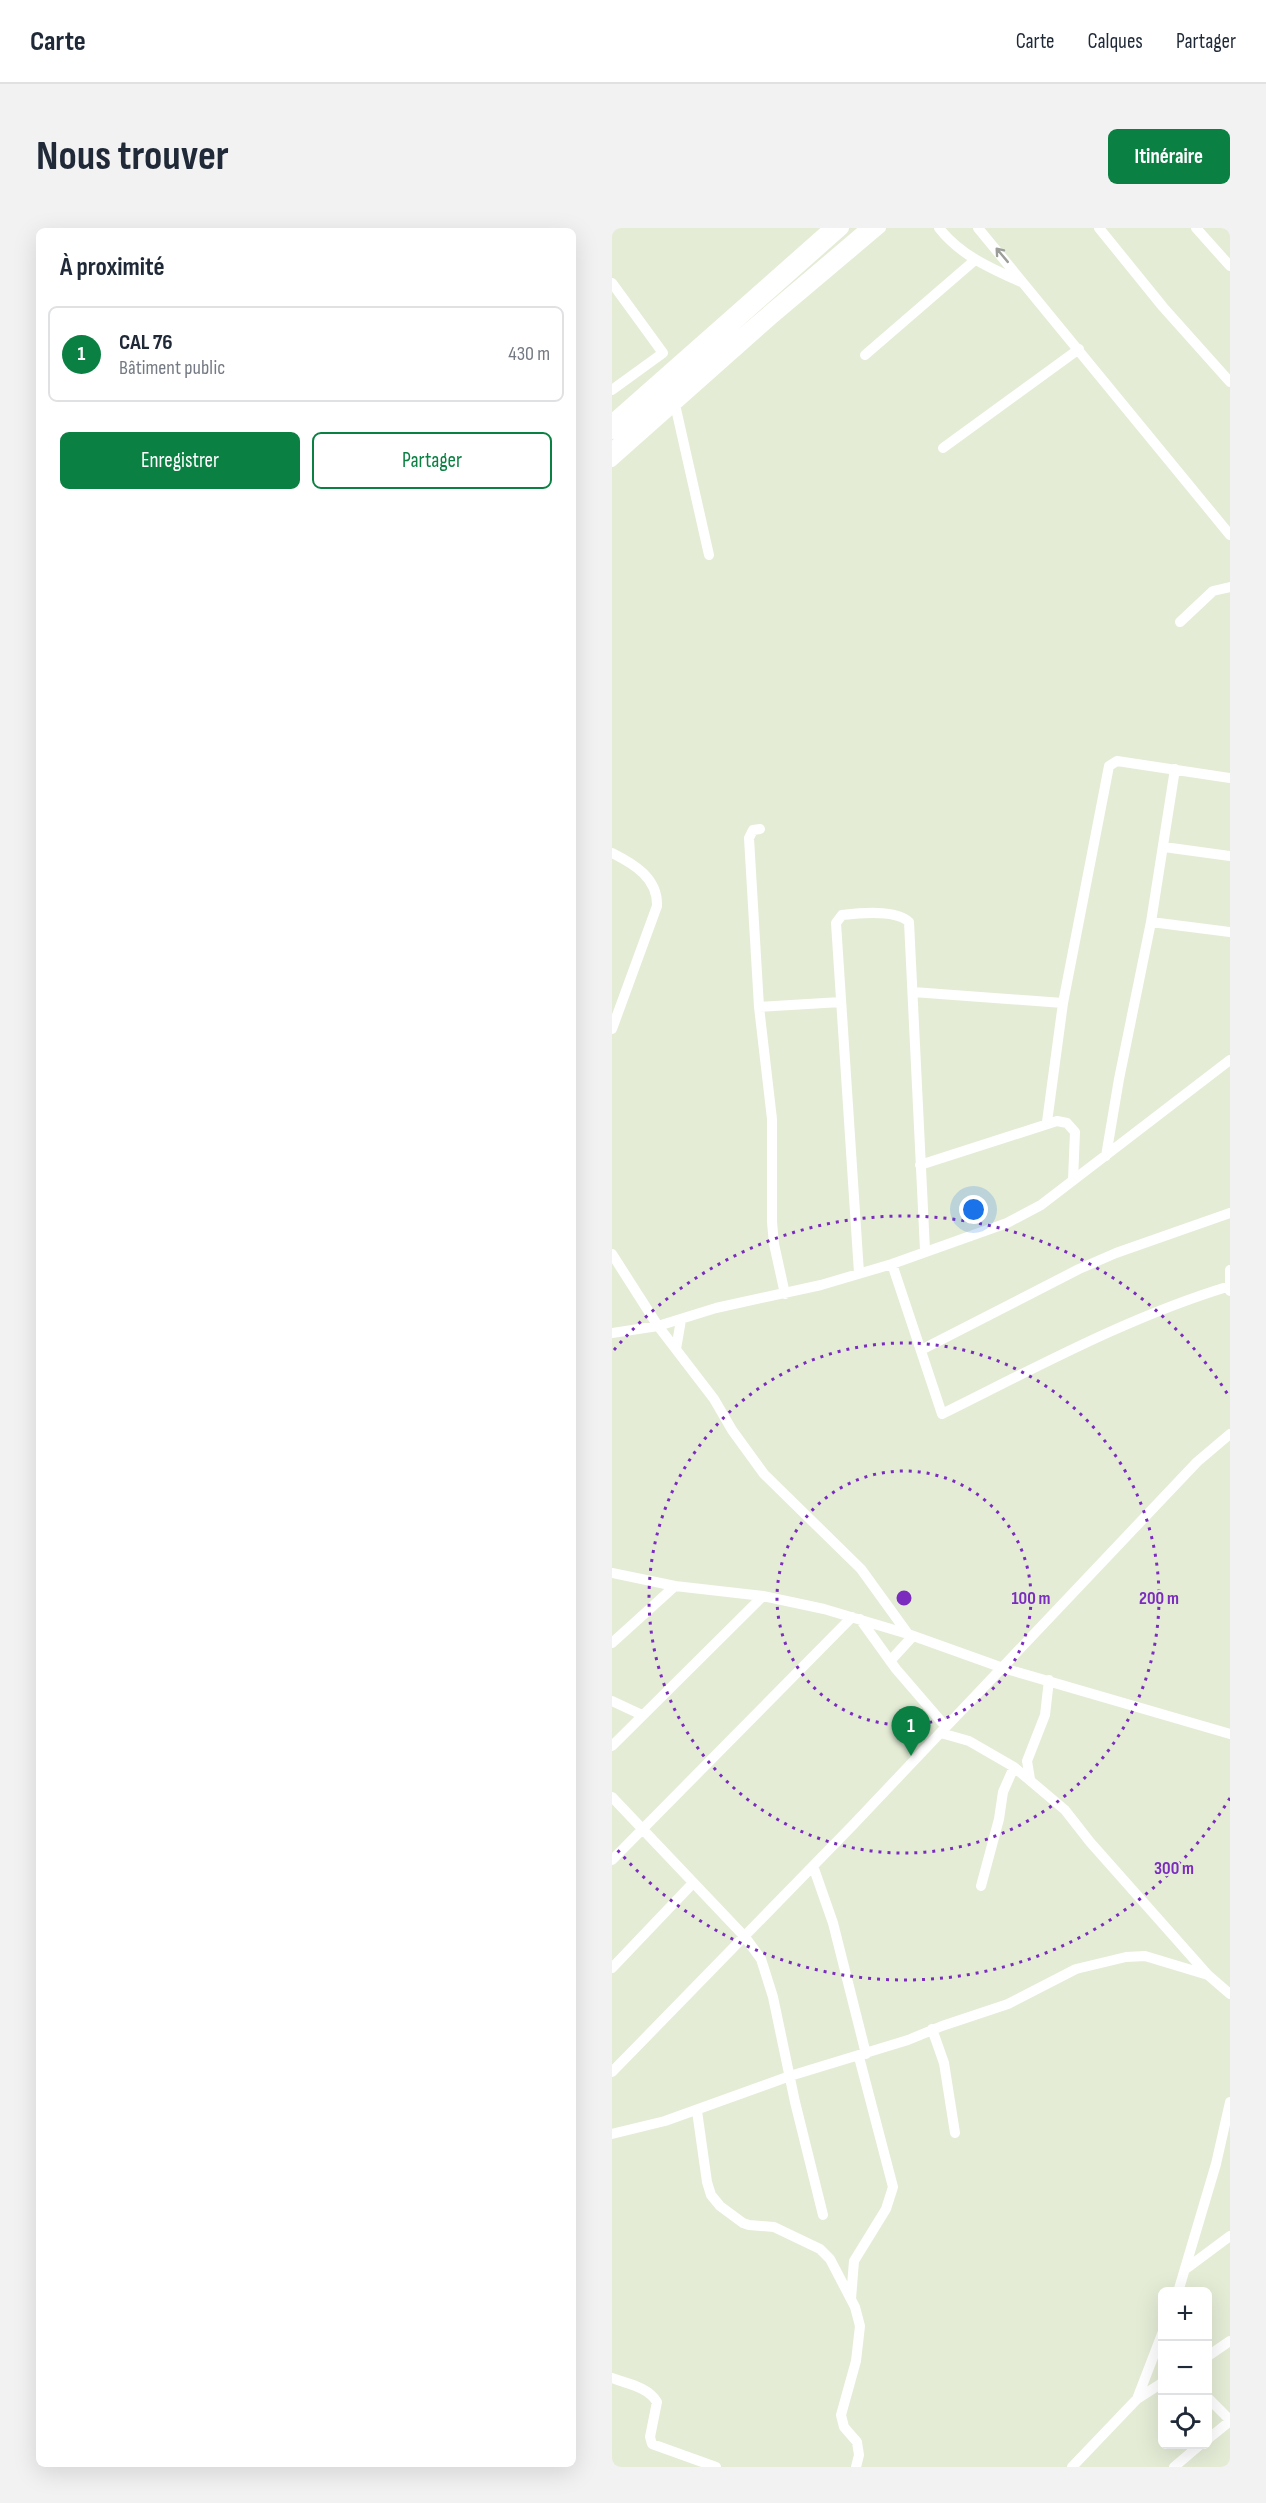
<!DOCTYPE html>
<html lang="fr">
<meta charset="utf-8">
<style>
:root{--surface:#fff;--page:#f2f2f3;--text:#1f2937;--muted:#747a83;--line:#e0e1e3;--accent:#0b8043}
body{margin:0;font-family:"Sofia Sans Condensed",sans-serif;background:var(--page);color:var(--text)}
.controls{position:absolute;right:18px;bottom:18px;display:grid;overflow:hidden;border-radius:9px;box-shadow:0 6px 24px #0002}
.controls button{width:54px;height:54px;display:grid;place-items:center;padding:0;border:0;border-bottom:2px solid var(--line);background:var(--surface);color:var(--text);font:30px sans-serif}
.you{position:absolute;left:362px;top:982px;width:21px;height:21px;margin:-15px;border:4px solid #fff;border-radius:50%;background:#1a73e8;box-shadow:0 0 0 9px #1a73e833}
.badge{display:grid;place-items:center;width:39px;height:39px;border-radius:50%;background:var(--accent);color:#fff;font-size:20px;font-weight:700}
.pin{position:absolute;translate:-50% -50px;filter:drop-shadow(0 2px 3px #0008)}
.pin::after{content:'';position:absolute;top:32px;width:21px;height:18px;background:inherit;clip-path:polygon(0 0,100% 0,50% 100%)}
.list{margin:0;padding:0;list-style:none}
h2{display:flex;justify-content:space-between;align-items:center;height:78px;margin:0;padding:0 24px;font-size:26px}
h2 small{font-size:20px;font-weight:400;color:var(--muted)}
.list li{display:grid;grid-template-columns:39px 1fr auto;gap:18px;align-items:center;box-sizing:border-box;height:96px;margin:0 12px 12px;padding:0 12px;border:2px solid var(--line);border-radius:9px}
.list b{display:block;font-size:22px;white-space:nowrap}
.list p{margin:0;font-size:20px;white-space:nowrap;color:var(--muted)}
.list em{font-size:20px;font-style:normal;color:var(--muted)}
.actions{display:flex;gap:12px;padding:18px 24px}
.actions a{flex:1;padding:14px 0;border:2px solid var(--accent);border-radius:9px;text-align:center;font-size:21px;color:var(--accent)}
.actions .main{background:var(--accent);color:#fff}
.icon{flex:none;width:33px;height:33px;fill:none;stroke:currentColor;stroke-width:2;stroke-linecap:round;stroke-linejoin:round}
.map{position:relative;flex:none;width:618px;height:2239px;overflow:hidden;border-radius:9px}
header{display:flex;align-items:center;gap:36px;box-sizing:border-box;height:84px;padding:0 30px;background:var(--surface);border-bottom:2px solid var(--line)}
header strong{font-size:28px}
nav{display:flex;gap:33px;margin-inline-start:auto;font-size:21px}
.intro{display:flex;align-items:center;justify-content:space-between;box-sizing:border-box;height:144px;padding:0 36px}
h1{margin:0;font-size:42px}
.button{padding:15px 27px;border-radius:9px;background:var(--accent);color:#fff;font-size:21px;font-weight:700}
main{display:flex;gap:36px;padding:0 36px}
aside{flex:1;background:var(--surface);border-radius:9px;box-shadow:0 6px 24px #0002}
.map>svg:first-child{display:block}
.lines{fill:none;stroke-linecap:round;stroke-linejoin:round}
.street{stroke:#fff;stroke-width:10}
.secondary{stroke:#fff;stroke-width:14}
.oneway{stroke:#9c9e9a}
.ring{fill:none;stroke:#7b2cbf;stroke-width:3;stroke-dasharray:3 6}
.centre{fill:#7b2cbf;stroke:#e4ecd6;stroke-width:3}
.ring-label{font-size:18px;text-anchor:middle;font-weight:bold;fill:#7b2cbf;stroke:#e4ecd6;stroke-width:4.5;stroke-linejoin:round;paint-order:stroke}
</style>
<header>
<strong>Carte</strong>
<nav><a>Carte</a><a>Calques</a><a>Partager</a></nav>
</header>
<div class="intro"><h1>Nous trouver</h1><a class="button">Itinéraire</a></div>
<main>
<aside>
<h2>À proximité<small></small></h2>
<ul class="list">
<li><span class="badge">1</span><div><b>CAL 76</b><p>Bâtiment public</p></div><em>430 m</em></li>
</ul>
<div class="actions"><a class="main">Enregistrer</a><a>Partager</a></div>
</aside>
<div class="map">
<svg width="618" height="2239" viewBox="0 0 618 2239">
<rect width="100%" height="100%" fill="#e4ecd6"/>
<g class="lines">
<path class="street" d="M 327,0 C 348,27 378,40 409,54
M 366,0 L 618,307
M 487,0 L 551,79 L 618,154
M 584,0 L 618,38
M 0,55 L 51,125 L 0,162
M 253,127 L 363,32
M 62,172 L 97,327
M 0,191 L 216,0
M 331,220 L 467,121
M 0,234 L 160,92 L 269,0
M 568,394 L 601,363 L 618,359
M 148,601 L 141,602 L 137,610 L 147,779 L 160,891 L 160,994 L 162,1016 L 173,1066
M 552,619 L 618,628
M 0,625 C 22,636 46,650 45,678 L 0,801
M 539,694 L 618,704
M 301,764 L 451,775
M 147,779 L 229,774
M 435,894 L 451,775 L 497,538 L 505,533 L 618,550
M 494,928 L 507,851 L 539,694 L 563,541
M 308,937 L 445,893 L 455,895 L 463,904 L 461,952
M 0,1026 L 46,1098 L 102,1171 L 120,1202 L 152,1246 L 249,1341 L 296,1406
M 280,1036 L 330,1186 C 423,1140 518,1088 618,1058
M 247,1045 L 224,695 L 230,687 C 247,685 284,681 297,694 L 313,1022
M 618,1063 L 618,1042
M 0,1105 L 46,1098 L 104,1080 L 209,1057 L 280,1036 L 395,995 L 429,977 L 618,832
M 64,1121 L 69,1092
M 309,1122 L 467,1041 L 504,1025 L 618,985
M 0,1345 L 63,1358 L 151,1368 L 212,1381 L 296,1406 L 391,1440 L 618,1506
M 248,1391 L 284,1441 L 334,1499
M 0,1415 L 63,1358
M 278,1433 L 301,1408
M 0,1473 L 30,1487
M 329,1505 L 357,1513 L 402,1539 L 453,1582 L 478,1614 L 596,1747
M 0,1518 L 151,1368
M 418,1551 L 415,1533 L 433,1487 L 437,1452
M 0,1569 L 133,1709 L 149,1731 L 161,1769 L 183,1874 L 211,1987
M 0,1632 L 240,1389
M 201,1638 L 221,1695 L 254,1826
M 369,1658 L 387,1591 L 391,1564 L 402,1539
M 0,1740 L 81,1655
M 320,1801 L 332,1835 L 343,1905
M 0,1844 L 240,1598 L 585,1234 L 618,1206
M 85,1883 L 95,1954 L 99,1967 L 108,1978 L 131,1995 L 137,1997 L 162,1999 L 208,2021 L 218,2031 L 243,2079 L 248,2098 L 244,2133 L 229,2187 L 232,2199 L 245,2214 L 247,2227 L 244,2239
M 0,1906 L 53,1893 L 178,1848 L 296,1812 L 330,1798 L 396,1776 L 464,1741 L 514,1729 L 533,1728 L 596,1747 L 618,1766
M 575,2040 L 618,2008
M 566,2064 L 604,1936 L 618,1874
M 239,2071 L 242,2033 L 274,1981 L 281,1959 L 247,1829
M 596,2128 L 618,2113
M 0,2150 C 16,2156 36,2159 45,2174 L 38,2209 L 40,2216 L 104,2239
M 596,2170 L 618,2192
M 525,2171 L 550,2155
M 596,2211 L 618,2193
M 460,2239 L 525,2171 L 550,2106
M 562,2239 L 589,2216"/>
<path class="secondary" d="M 0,204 L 230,0
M 0,222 L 60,167 L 256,0"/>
</g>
<defs><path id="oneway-shaft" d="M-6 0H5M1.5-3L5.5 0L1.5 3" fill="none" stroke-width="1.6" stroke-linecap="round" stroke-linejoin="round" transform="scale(1.5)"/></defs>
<use class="oneway" href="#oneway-shaft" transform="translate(390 27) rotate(-130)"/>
<g class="ring">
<circle cx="292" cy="1370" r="127"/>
<circle cx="292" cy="1370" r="255"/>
<path d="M618 1570A382 382 0 0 1 2 1618M2 1122A382 382 0 0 1 618 1170"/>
</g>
<circle cx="292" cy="1370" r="9" class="centre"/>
<g class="ring-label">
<text x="419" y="1376">100 m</text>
<text x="547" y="1376">200 m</text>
<text x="562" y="1646">300 m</text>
</g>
</svg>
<div class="controls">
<button>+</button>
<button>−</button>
<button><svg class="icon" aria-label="locate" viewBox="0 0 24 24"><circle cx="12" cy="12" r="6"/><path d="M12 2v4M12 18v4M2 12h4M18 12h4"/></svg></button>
</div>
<div class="you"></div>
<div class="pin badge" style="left:299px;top:1528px">1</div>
</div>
</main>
